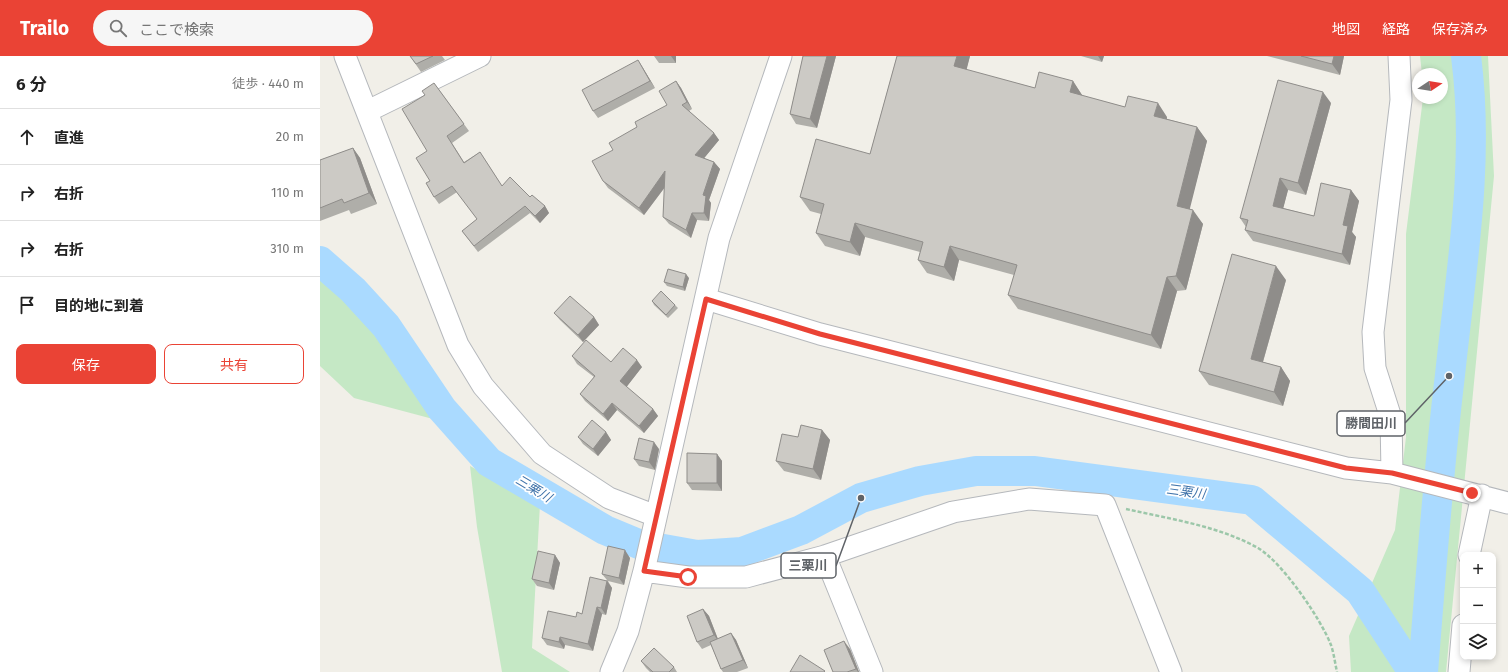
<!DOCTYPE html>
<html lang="ja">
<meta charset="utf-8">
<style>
:root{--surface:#fff;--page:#f6f6f6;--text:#222;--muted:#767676;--line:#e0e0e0;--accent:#ea4335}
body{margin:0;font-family:"Fira Sans","Noto Sans JP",sans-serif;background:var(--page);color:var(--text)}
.controls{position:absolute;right:12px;bottom:12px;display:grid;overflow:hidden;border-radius:8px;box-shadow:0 2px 6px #0003}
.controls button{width:36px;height:36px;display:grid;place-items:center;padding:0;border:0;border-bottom:1px solid var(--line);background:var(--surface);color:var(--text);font:20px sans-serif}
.compass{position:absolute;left:1092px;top:12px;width:36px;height:36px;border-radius:50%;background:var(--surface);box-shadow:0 2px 6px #0003;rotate:78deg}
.stop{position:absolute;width:12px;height:12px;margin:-9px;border:3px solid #ea4335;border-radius:50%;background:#fff}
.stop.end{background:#ea4335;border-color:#fff;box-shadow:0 1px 4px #0008}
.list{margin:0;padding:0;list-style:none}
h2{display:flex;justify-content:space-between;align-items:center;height:52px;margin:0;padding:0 16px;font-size:17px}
h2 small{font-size:13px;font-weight:400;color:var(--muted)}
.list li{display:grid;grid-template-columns:26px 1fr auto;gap:12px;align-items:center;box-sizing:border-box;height:56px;padding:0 16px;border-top:1px solid var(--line)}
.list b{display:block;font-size:15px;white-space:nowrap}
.list em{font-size:13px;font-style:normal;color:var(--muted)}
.actions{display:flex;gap:8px;padding:12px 16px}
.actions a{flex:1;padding:9px 0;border:1px solid var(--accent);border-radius:8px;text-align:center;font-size:14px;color:var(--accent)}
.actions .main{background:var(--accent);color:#fff}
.icon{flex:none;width:22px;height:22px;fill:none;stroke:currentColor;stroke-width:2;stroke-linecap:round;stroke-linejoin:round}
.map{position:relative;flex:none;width:1188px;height:616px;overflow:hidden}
header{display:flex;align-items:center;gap:24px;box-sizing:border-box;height:56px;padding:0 20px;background:var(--accent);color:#fff}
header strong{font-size:19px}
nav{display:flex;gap:22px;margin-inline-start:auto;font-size:14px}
.search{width:280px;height:36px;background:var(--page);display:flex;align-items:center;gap:10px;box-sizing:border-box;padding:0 14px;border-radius:22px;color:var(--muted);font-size:15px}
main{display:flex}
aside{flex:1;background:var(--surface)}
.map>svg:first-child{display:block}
.green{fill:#c5e8c5}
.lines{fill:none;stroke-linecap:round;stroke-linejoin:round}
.river{stroke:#aadaff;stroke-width:30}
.minor-casing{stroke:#b5b8bc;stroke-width:23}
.path{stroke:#9cc7a9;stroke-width:2.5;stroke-dasharray:4 2;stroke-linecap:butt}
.minor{stroke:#fff;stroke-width:21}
.wall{fill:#afaea9}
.shaded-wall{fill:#8f8d8a}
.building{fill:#cccac5;stroke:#8f8d8a}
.route{stroke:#ea4335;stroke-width:5}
.labels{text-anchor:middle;stroke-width:3.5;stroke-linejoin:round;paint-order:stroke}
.water-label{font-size:13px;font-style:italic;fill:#4174aa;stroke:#fff}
.leader{fill:none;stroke:#5f6368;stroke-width:1.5}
.callout-dot{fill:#5f6368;stroke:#fff;stroke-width:1.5}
.callout{fill:#fff;stroke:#5f6368;stroke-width:1.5}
.callout-label{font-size:13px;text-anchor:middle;font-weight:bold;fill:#5f6368}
</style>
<header>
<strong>Trailo</strong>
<div class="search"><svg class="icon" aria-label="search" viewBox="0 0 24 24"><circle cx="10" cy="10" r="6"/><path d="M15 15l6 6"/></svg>ここで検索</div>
<nav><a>地図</a><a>経路</a><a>保存済み</a></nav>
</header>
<main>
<aside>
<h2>6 分<small>徒歩 · 440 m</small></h2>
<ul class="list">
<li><svg class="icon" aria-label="ahead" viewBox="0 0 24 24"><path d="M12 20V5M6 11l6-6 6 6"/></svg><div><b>直進</b></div><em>20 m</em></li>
<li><svg class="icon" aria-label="right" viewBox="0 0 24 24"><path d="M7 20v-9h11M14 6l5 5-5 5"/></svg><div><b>右折</b></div><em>110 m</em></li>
<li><svg class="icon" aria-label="right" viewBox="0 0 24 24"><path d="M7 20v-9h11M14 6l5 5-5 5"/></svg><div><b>右折</b></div><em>310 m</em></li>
<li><svg class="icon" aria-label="arrive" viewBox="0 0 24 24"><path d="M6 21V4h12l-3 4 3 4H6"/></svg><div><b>目的地に到着</b></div></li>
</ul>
<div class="actions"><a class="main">保存</a><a>共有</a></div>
</aside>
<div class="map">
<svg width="1188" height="616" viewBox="0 0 1188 616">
<rect width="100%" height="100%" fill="#f1efe8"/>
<path class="green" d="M 1100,0 L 1168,0 L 1174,120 L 1126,616 L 1031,616 L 1029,580 L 1075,474 L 1086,381 L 1086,178 L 1103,42 L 1122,42 L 1122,18 L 1102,18 Z
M 0,202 L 28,223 L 128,367 L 34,342 L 0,310 Z
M 150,410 L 220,448 L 212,592 L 250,616 L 182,616 L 157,471 Z"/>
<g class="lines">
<path class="river" d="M 0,205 L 33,234 L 66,270 L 122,353 L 169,406 L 285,474 L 321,489 L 377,499 L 422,496 L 481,474 L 541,442 L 600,425 L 656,415 L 715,415 L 932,444 L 1040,535 L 1093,616
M 1103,616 C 1111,517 1118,418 1130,319 C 1141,213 1160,106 1146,0"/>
<g class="minor-casing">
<path id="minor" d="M 25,0 L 138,289 L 163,330 L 222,398 L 289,442 L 336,460
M 48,55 L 160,0
M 386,243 L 500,278 L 1026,412 L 1072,417 L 1188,447
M 1072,417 L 1071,362 L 1055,312 L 1053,276 L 1081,44 L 1079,0
M 1149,499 L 1162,439
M 505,500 L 552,616
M 324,515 L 368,521 L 426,521 L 505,500 L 633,456 L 709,443 L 785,449 L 851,616
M 291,616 L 308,575 L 324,515 L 399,182 L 461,0
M 1139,616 L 1143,569"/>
</g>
<path class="path" d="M 806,453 C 850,463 899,470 938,492 C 962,506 1001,563 1011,589 C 1014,598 1015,607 1017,616"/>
<use href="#minor" class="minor"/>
</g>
<path class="wall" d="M 90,0 L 122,0 L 125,4 L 101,16 Z
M 334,0 L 356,0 L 356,7 L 339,7 Z
M 483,0 L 516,0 L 497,72 L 476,68 L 470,58 Z
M 577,0 L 650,0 L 646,14 L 715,32 L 753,25 L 762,39 L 762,40 L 805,51 L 847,61 L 847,63 L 877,71 L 887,85 L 869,153 L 883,168 L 866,234 L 857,235 L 841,293 L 698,253 L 688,239 L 694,219 L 639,204 L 634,225 L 607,217 L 598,204 L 600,196 L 545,181 L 540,200 L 505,190 L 496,177 L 501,158 L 490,155 L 480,141 L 550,98 Z
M 761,0 L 784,0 L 782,6 Z
M 947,0 L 1024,0 L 1020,19 Z
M 318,4 L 323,12 L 335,32 L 278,62 L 273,55 Z
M 356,25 L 361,32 L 372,53 L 369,55 L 394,77 L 399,84 L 384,102 L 394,106 L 400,113 L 389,144 L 391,147 L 389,165 L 377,164 L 371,182 L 349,168 L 343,161 L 345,131 L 324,159 L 288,132 L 283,125 L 293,94 L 317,71 L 347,49 Z
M 114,27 L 149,75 L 132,87 L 144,106 L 160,96 L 182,130 L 210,141 L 225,150 L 229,157 L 220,167 L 210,157 L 158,196 L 142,175 L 157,163 L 137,136 L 119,148 L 114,141 L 110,125 L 107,95 Z
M 1011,47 L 986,139 L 968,134 L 963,152 L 994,160 L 1031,134 L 1039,145 L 1032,176 L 1036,181 L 1030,209 L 933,185 L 925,174 L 926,171 L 920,162 Z
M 33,92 L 40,102 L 57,148 L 31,158 L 29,154 L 0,165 L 0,104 Z
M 369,222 L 365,235 L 347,230 L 344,226 Z
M 966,224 L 943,306 L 961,311 L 970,325 L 963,350 L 889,329 L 879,315 Z
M 332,245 L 355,249 L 358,252 L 348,262 L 334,249 Z
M 234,257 L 274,261 L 279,269 L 263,286 L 240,264 Z
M 252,300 L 291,306 L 322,311 L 306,331 L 333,353 L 338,360 L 324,377 L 297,354 L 288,365 L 265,345 L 260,338 L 274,321 L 257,308 Z
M 502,374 L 510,384 L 501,424 L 464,415 L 456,405 L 478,381 Z
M 286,376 L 291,384 L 278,400 L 263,388 L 258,381 Z
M 339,393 L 335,414 L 319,410 L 314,403 Z
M 397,398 L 402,405 L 402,435 L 372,434 L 367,427 Z
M 235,499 L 240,507 L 234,534 L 217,530 L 212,523 Z
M 310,502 L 304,529 L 288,525 L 292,532 L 286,559 L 282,558 L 273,595 L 245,589 L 244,593 L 227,589 L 222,582 L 262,558 L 287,524 L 282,518 Z
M 383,553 L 389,560 L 398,583 L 411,577 L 416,584 L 428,612 L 417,616 L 403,616 L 401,613 L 391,589 L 382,593 L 377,586 Z
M 530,593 L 539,616 L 513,616 Z
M 321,605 L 354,611 L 357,616 L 330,616 L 326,612 Z"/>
<path class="shaded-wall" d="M 351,0 L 356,0 L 356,7 Z
M 507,0 L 516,0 L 497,72 L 490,63 Z
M 637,0 L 650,0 L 644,24 L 634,10 Z
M 778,0 L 784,0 L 782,6 Z
M 1014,0 L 1024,0 L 1020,19 L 1012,8 Z
M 318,4 L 323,12 L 335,32 L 330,25 Z
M 356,25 L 361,32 L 372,53 L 367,46 Z
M 753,25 L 762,39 L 759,50 L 750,36 Z
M 1003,36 L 1011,47 L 986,139 L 978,127 Z
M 838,47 L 847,61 L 844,74 L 834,60 Z
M 877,71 L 887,85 L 867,164 L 857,150 Z
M 394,77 L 399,84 L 381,106 L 375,99 Z
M 33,92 L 40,102 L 57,148 L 49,137 Z
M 394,106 L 400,113 L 389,144 L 391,147 L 389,165 L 384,157 L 383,139 Z
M 345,115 L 351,123 L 324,159 L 319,152 Z
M 960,122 L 968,134 L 961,161 L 953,150 Z
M 1031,134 L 1039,145 L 1032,176 L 1036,181 L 1030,209 L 1022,198 L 1023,169 Z
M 225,150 L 229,157 L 220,167 L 215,160 Z
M 873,154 L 883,168 L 866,234 L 856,220 Z
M 372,157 L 377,164 L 371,182 L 366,174 Z
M 535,167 L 545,181 L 540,200 L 530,186 Z
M 630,190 L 639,204 L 634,225 L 624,211 Z
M 956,210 L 966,224 L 940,316 L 931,303 Z
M 366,218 L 369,222 L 365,235 L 363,231 Z
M 847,221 L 857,235 L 841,293 L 831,279 Z
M 274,261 L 279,269 L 263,286 L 258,279 Z
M 317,304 L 322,311 L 305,333 L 300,325 Z
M 961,311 L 970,325 L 963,350 L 954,336 Z
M 292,347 L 297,354 L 288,365 L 283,358 Z
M 333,353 L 338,360 L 324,377 L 319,370 Z
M 502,374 L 510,384 L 501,424 L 493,413 Z
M 286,376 L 291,384 L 278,400 L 273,393 Z
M 334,386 L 339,393 L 335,414 L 329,406 Z
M 397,398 L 402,405 L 402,435 L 397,427 Z
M 305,494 L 310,502 L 304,529 L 299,522 Z
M 235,499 L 240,507 L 234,534 L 229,527 Z
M 287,525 L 292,532 L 286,559 L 281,552 Z
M 277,551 L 282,558 L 273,595 L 268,588 Z
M 383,553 L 389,560 L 399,586 L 394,579 Z
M 411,577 L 416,584 L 428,612 L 423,604 Z
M 240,581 L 245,589 L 244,593 L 239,586 Z
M 524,585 L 530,593 L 539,616 L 538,616 L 536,613 Z"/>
<path class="building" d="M 90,0 L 113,0 L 96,8 Z
M 483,0 L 507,0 L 490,63 L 470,58 Z
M 577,0 L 637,0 L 634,10 L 715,32 L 719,16 L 753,25 L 750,36 L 805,51 L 808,40 L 838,47 L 834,60 L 877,71 L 857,150 L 873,154 L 856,220 L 847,221 L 831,279 L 688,239 L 697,209 L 630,190 L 624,211 L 598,204 L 603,186 L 535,167 L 530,186 L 496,177 L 504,148 L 480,141 L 496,83 L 550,98 Z
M 981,0 L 1014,0 L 1012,8 Z
M 318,4 L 330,25 L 273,55 L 262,34 Z
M 958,24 L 1003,36 L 978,127 L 960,122 L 953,150 L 994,160 L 1001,127 L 1031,134 L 1023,169 L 1028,170 L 1022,198 L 925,174 L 928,164 L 920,162 Z
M 356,25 L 367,46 L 362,49 L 394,77 L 375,99 L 394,106 L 383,139 L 386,140 L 384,157 L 372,157 L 366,174 L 343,161 L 345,115 L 319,152 L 283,125 L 272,105 L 293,94 L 289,87 L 317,71 L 315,66 L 347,49 L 339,35 Z
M 114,27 L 144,68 L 127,80 L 144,107 L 160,96 L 182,130 L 190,121 L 210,141 L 212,139 L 225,150 L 215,160 L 205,150 L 154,190 L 142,175 L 157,163 L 132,130 L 114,141 L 106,127 L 110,125 L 96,102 L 107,95 L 82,53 L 105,39 L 102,35 Z
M 33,92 L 49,137 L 24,147 L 22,143 L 0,152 L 0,104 Z
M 912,198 L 956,210 L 931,303 L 961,311 L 954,336 L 879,315 Z
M 348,213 L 366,218 L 363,231 L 344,226 Z
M 341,235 L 355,249 L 346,259 L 332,245 Z
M 250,240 L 274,261 L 258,279 L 234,257 Z
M 266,284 L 291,306 L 303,292 L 317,304 L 300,325 L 333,353 L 319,370 L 292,347 L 283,358 L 260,338 L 275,320 L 252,300 Z
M 272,364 L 286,376 L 273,393 L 258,381 Z
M 481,369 L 502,374 L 493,413 L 456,405 L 462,378 L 478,381 Z
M 319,382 L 334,386 L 329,406 L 314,403 Z
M 367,397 L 397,398 L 397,427 L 367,427 Z
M 288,490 L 305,494 L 299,522 L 282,518 Z
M 218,495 L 235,499 L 229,527 L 212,523 Z
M 270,521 L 287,525 L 281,552 L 277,551 L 268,588 L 240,581 L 239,586 L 222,582 L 228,555 L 256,561 L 257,556 L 262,558 Z
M 383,553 L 394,579 L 377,586 L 367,560 Z
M 411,577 L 423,604 L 401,613 L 390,586 Z
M 524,585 L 536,613 L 527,616 L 513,616 L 504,594 Z
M 334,592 L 354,611 L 349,616 L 333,616 L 321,605 Z
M 480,599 L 505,615 L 504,616 L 470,616 Z"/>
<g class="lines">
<path class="route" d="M 368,521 L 324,515 L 386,243 L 500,278 L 1026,412 L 1072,417 L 1152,437"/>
</g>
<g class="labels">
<g class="water-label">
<text transform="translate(214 432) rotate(31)" y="5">三栗川</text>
<text transform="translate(866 435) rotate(8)" y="5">三栗川</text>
</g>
</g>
<path class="leader" d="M1129 320L1085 367M541 442L516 510"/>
<g class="callout-dot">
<circle cx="1129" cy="320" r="4"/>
<circle cx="541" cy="442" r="4"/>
</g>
<g class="callout">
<rect x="1017" y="355" width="68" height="25" rx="4"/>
<rect x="461" y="497" width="55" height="25" rx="4"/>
</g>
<g class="callout-label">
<text x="1051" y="372">勝間田川</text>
<text x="488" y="514">三栗川</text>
</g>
</svg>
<div class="controls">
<button>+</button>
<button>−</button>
<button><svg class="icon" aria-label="layers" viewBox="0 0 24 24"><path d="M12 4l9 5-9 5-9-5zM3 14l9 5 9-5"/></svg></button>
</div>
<svg class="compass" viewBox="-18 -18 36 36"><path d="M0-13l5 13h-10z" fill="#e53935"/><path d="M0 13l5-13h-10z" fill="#767676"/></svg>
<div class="stop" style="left:368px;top:521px"></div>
<div class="stop end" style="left:1152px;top:437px"></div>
</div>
</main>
